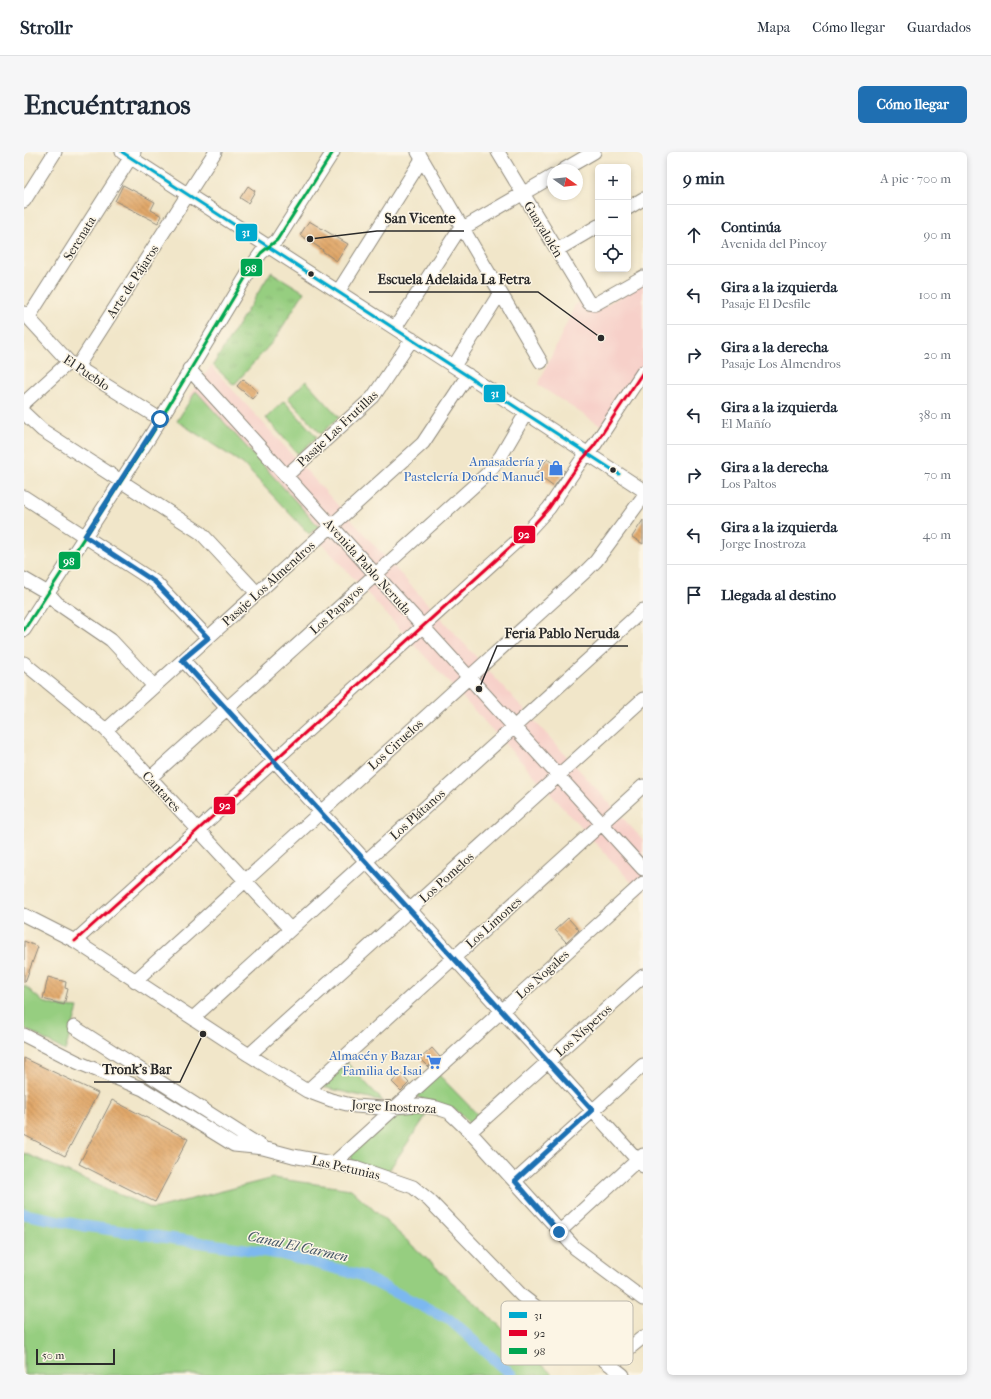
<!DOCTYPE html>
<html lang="es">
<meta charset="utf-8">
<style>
:root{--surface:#fff;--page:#f6f6f7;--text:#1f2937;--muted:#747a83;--line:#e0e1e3;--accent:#1f6fb2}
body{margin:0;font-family:"IM FELL French Canon",serif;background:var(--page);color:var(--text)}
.controls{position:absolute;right:12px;top:12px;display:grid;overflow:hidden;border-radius:6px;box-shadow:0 2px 6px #0003}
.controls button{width:36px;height:36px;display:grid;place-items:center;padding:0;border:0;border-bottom:1px solid var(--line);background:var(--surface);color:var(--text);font:20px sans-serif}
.compass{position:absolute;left:523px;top:12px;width:36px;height:36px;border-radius:50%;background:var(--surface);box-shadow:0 2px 6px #0003;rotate:104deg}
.scale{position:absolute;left:12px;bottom:10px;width:79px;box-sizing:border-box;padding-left:4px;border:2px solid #2b2b2b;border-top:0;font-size:11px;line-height:14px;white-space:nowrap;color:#2b2b2b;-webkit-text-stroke:3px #fcf5e5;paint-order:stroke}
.stop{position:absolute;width:12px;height:12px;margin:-9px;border:3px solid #1f6fb2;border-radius:50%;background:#fff}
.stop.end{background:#1f6fb2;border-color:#fff;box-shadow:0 1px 4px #0008}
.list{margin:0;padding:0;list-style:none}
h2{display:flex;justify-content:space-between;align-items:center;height:52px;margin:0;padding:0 16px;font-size:17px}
h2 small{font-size:13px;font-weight:400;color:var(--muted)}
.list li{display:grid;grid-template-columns:26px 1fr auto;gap:12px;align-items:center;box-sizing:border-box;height:60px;padding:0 16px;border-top:1px solid var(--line)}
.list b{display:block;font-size:15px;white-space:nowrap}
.list p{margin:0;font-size:13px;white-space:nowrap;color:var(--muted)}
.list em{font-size:13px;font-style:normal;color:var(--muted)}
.icon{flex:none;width:22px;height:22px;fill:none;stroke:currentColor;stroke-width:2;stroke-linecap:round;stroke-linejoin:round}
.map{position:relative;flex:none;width:619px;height:1223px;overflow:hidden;border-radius:6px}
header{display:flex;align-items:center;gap:24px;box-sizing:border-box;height:56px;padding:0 20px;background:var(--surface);border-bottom:1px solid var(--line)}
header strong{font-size:19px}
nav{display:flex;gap:22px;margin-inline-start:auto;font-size:14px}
.intro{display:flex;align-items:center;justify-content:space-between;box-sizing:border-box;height:96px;padding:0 24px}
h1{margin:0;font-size:28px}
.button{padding:10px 18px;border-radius:6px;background:var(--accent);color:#fff;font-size:14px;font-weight:700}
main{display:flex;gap:24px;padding:0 24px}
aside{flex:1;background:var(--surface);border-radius:6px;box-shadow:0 2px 6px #0003}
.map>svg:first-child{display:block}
.built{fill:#f7d0c9}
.grass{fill:#96ce80;stroke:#607c56}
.park{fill:url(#park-tufts);stroke:#607c56}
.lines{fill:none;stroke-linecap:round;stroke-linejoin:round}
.canal{stroke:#7cb8ef;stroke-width:11}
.building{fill:url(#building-back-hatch)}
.minor-casing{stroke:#8e887a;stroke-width:15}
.minor{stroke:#fff;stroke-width:13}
.bus-1-casing{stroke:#fcf5e5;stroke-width:6}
.bus-2-casing{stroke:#fcf5e5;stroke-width:6}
.bus-3-casing{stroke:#fcf5e5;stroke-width:6}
.bus-1{stroke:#00a9ce;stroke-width:3}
.bus-2{stroke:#e4002b;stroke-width:3}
.bus-3{stroke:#00a651;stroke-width:3}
.route{stroke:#1f6fb2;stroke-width:5}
.bus-dot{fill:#2b2b2b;stroke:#fcf5e5;stroke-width:1.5}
.labels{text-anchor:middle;stroke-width:3;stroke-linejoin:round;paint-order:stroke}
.street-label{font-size:13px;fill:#2b2b2b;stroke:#fcf5e5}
.shop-label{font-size:13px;fill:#366cbe;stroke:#fcf5e5;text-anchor:end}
.water-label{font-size:14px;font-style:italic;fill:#435566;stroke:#fcf5e5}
.key{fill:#fcf5e5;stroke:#bdb8ad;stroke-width:1}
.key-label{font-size:11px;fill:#2b2b2b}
.leader{fill:none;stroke:#2b2b2b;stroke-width:1.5}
.callout-dot{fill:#2b2b2b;stroke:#fcf5e5;stroke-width:1.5}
.callout-label{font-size:14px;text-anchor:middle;font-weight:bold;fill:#2b2b2b;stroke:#fcf5e5;stroke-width:3;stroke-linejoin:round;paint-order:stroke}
.line-badge{stroke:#fcf5e5;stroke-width:1.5}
.badge-label{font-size:11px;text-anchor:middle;font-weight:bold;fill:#fff}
</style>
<header>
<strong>Strollr</strong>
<nav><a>Mapa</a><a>Cómo llegar</a><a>Guardados</a></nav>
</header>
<div class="intro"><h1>Encuéntranos</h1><a class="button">Cómo llegar</a></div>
<main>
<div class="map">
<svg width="619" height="1223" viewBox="0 0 619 1223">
<defs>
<pattern id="park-tufts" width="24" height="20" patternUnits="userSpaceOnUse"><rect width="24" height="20" fill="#96ce80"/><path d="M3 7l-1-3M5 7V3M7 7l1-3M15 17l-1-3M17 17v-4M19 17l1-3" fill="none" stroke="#81b16f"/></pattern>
<pattern id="building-back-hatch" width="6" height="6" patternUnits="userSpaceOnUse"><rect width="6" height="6" fill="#e1a86a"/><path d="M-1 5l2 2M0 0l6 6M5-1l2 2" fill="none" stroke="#b78957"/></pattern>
</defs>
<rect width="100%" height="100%" fill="#fcf5e5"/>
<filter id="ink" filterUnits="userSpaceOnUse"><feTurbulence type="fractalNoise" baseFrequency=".025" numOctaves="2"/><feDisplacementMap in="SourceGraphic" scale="8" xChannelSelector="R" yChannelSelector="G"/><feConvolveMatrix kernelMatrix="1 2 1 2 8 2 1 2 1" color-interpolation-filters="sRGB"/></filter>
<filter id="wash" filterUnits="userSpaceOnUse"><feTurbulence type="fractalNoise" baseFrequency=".012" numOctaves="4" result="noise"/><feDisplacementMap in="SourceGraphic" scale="16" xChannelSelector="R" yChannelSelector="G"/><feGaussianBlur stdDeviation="0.9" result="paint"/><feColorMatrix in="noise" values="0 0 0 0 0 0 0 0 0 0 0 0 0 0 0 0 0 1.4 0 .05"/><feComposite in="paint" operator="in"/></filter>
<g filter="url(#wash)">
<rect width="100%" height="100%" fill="#f1e6c9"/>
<path class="built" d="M 619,131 L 619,212 L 577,274 L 514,233 L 551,153 L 559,148 L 566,159 L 570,160 Z
M 187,214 L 619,688 L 619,743 L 164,245 Z"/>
<path class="grass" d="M 282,229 L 315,265 L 297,282 L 264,246 Z
M 172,239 L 295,375 L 285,382 L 219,312 L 153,269 Z
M 260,249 L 293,285 L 274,302 L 242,266 Z
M 0,833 L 19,850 L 38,855 L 54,856 L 41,899 L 0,876 Z
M 322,910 L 359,949 L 294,934 Z
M 413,921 L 456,965 L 447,973 C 441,967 436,960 428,956 C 416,950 401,952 392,943 Z
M 376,964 L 402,964 L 363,1021 L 328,1009 L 327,1001 L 366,966 Z
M 0,1001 L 129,1057 L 249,1026 L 327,1037 L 529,1223 L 0,1223 Z"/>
<path class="park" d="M 247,120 L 280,140 L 251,187 L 210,233 L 189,213 Z"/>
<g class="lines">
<path class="canal" d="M 0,1062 L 61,1074 L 256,1102 L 336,1123 L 426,1168 L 488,1223"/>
</g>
<g id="blocks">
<path class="building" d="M 99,33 L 131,50 L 127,58 L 138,64 L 134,71 L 91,49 Z
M 224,34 L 231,39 L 224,51 L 216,46 Z
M 285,69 L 324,92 L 313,109 L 298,99 L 299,98 L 276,83 Z
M 219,227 L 234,240 L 228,247 L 213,234 Z
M 523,307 L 541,319 L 530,335 L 512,322 Z
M 619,368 L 619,392 L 608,385 Z
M 544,766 L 555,778 L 542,790 L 531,778 Z
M 0,789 L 14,795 L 1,830 L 0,830 Z
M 24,825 L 42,830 L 41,836 L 44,837 L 40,853 L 19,847 Z
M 408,896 L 416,905 L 404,915 L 396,907 Z
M 0,906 L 74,941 L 41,1004 L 0,983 Z
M 377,922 L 385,931 L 377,939 L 368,930 Z
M 88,948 L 164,987 L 131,1050 L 55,1012 Z"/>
</g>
</g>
<g filter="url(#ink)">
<use href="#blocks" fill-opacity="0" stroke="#8e887a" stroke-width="1"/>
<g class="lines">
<g class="minor-casing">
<path id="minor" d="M 98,0 L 502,261 L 619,338
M 394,0 L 517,210
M 474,0 L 565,151 L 571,152 L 619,125
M 539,18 L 570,0
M 0,49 L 31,0
M 604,56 L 619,47
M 533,98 L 574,74
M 314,140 L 398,7
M 0,161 L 45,210 L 136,267
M 4,166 L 110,0
M 371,176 L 434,79 L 529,24
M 430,214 L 476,141
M 53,215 L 191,0
M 165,217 L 619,717
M 0,251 L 45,210
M 0,261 L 18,278 L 177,381 L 233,441
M 262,324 L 349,245 L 388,187
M 0,345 L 131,430 L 184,486
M 0,427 L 24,441 L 33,451 L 87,488 L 130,534
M 0,478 L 127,283 L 232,108 L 237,101 L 253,88 L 309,0
M 159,508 L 619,1014
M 0,511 L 82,578 L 266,777
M 82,578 L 399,291 L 444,223
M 126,626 L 464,321 L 477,304 L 502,261
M 0,763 L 51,789 L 225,903 L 283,939 L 307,948 L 331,954 L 358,956 L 394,953 L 413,956 L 425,960 L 446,980 L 551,1096 L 619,1147
M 51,789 L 503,380 L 525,356 L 557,309 L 570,294 L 619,220
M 111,829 L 562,419 L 572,409 L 619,345
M 169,866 L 619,458
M 50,875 L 238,995
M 0,883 L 53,910 L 119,937 L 210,993 L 239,996 L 269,1004 L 334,1016 L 389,1035 L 405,1048 L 498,1144 L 599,1223
M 225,903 L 619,547
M 283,939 L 619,634
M 446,980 L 619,824
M 310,1011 L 619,731
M 491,1029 L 619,913
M 535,1080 L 619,1003
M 586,1212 L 619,1185"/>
</g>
<use href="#minor" class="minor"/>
<g class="bus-1-casing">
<path id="bus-1" d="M 98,0 L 595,322"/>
</g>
<g class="bus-2-casing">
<path id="bus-2" d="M 51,789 L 503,380 L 525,356 L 557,309 L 570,294 L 619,220"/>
</g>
<g class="bus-3-casing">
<path id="bus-3" d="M 0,478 L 127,283 L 232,108 L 237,101 L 253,88 L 309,0"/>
</g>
<use href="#bus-1" class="bus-1"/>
<use href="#bus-2" class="bus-2"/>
<use href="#bus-3" class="bus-3"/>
</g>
</g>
<g class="lines" filter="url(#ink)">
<path class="route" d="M 136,267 L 61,384 L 131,430 L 184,486 L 158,508 L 568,958 L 491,1029 L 535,1080"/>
</g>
<defs>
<g id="shop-bare" transform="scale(1.2)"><path d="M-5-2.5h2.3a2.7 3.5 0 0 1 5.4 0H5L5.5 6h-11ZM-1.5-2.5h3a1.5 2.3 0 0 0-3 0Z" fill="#3f7fe0" stroke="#fcf5e5" stroke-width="2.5" paint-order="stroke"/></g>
<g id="supermarket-bare" transform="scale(1.2)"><path d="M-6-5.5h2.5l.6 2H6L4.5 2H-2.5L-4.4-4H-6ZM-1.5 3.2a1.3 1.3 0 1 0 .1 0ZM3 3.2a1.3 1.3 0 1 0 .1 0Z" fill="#3f7fe0" stroke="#fcf5e5" stroke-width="2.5" paint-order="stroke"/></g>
</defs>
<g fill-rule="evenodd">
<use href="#shop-bare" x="532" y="316"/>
<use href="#supermarket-bare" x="410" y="910"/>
</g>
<g class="bus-dot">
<circle cx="287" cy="122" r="3.5"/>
<circle cx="589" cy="318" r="3.5"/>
</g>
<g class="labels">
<g class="street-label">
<text transform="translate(520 77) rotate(59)" y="5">Guayalolén</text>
<text transform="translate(55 86) rotate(-58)" y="5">Serenata</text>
<text transform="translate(108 129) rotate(-57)" y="5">Arte de Pájaros</text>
<text transform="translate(63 220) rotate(34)" y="5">El Pueblo</text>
<text transform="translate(313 276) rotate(-43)" y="5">Pasaje Las Frutillas</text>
<text transform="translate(344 414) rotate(48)" y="5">Avenida Pablo Neruda</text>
<text transform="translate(244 431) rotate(-42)" y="5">Pasaje Los Almendros</text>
<text transform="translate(312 457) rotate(-42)" y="5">Los Papayos</text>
<text transform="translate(371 592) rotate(-42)" y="5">Los Ciruelos</text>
<text transform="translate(138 639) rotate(47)" y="5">Cantares</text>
<text transform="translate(393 662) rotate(-42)" y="5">Los Plátanos</text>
<text transform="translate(422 725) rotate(-42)" y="5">Los Pomelos</text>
<text transform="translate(469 770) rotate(-42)" y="5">Los Limones</text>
<text transform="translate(518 822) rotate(-42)" y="5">Los Nogales</text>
<text transform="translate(559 878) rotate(-42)" y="5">Los Nísperos</text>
<text transform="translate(370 954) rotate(3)" y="5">Jorge Inostroza</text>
<text transform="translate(322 1015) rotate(13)" y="5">Las Petunias</text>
</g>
<g class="shop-label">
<text x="520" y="314">Amasadería y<tspan x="520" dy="15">Pastelería Donde Manuel</tspan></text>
<text x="398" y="908">Almacén y Bazar<tspan x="398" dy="15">Familia de Isai</tspan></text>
</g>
<g class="water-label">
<text transform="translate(274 1094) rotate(12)" y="5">Canal El Carmen</text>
</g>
</g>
<rect x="477" y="1149" width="132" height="64" rx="6" class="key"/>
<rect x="485" y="1160" width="18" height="6" fill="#00a9ce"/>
<rect x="485" y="1178" width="18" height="6" fill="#e4002b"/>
<rect x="485" y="1196" width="18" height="6" fill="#00a651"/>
<g class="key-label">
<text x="510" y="1167">31</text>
<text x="510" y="1185">92</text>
<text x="510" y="1203">98</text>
</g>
<path class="leader" d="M286 87L353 79H440M577 186L514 140H345M455 537L473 494H604M179 882L156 930H70"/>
<g class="callout-dot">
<circle cx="286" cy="87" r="4"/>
<circle cx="577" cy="186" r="4"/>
<circle cx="455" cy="537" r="4"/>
<circle cx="179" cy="882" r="4"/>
</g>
<g class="callout-label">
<text x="396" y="71">San Vicente</text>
<text x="430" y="132">Escuela Adelaida La Fetra</text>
<text x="538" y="486">Feria Pablo Neruda</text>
<text x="113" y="922">Tronk's Bar</text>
</g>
<g class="line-badge">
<rect x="211" y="71" width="23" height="19" rx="4" fill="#00a9ce"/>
<rect x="216" y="106" width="23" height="19" rx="4" fill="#00a651"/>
<rect x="459" y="232" width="23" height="19" rx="4" fill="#00a9ce"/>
<rect x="489" y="373" width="23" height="19" rx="4" fill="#e4002b"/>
<rect x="34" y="399" width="23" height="19" rx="4" fill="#00a651"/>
<rect x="189" y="644" width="23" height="19" rx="4" fill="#e4002b"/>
</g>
<g class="badge-label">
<text x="222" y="84">31</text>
<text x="227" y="120">98</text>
<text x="471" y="245">31</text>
<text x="500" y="386">92</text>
<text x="45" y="413">98</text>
<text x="201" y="657">92</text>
</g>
</svg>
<div class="controls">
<button>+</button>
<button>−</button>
<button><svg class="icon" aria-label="locate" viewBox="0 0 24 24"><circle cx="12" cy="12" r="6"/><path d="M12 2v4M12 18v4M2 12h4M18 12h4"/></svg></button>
</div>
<svg class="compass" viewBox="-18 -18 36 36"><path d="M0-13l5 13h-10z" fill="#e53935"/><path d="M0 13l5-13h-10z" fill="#747a83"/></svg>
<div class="scale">50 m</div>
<div class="stop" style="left:136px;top:267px"></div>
<div class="stop end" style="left:535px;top:1080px"></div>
</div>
<aside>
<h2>9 min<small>A pie · 700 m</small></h2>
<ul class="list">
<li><svg class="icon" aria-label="ahead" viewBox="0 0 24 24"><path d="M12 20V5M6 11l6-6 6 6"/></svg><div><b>Continúa</b><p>Avenida del Pincoy</p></div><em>90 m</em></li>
<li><svg class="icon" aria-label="left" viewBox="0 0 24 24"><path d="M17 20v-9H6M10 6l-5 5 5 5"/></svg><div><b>Gira a la izquierda</b><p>Pasaje El Desfile</p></div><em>100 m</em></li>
<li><svg class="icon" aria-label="right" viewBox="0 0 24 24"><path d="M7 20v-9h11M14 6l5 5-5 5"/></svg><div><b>Gira a la derecha</b><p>Pasaje Los Almendros</p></div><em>20 m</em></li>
<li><svg class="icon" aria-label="left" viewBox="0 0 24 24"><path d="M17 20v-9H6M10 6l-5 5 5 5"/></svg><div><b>Gira a la izquierda</b><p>El Mañío</p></div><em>380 m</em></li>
<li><svg class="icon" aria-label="right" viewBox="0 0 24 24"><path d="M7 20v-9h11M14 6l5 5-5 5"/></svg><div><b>Gira a la derecha</b><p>Los Paltos</p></div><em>70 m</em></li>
<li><svg class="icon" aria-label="left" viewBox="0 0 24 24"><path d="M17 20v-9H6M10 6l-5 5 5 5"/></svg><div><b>Gira a la izquierda</b><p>Jorge Inostroza</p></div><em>40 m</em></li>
<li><svg class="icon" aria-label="arrive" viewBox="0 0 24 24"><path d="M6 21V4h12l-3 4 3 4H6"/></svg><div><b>Llegada al destino</b></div></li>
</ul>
</aside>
</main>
